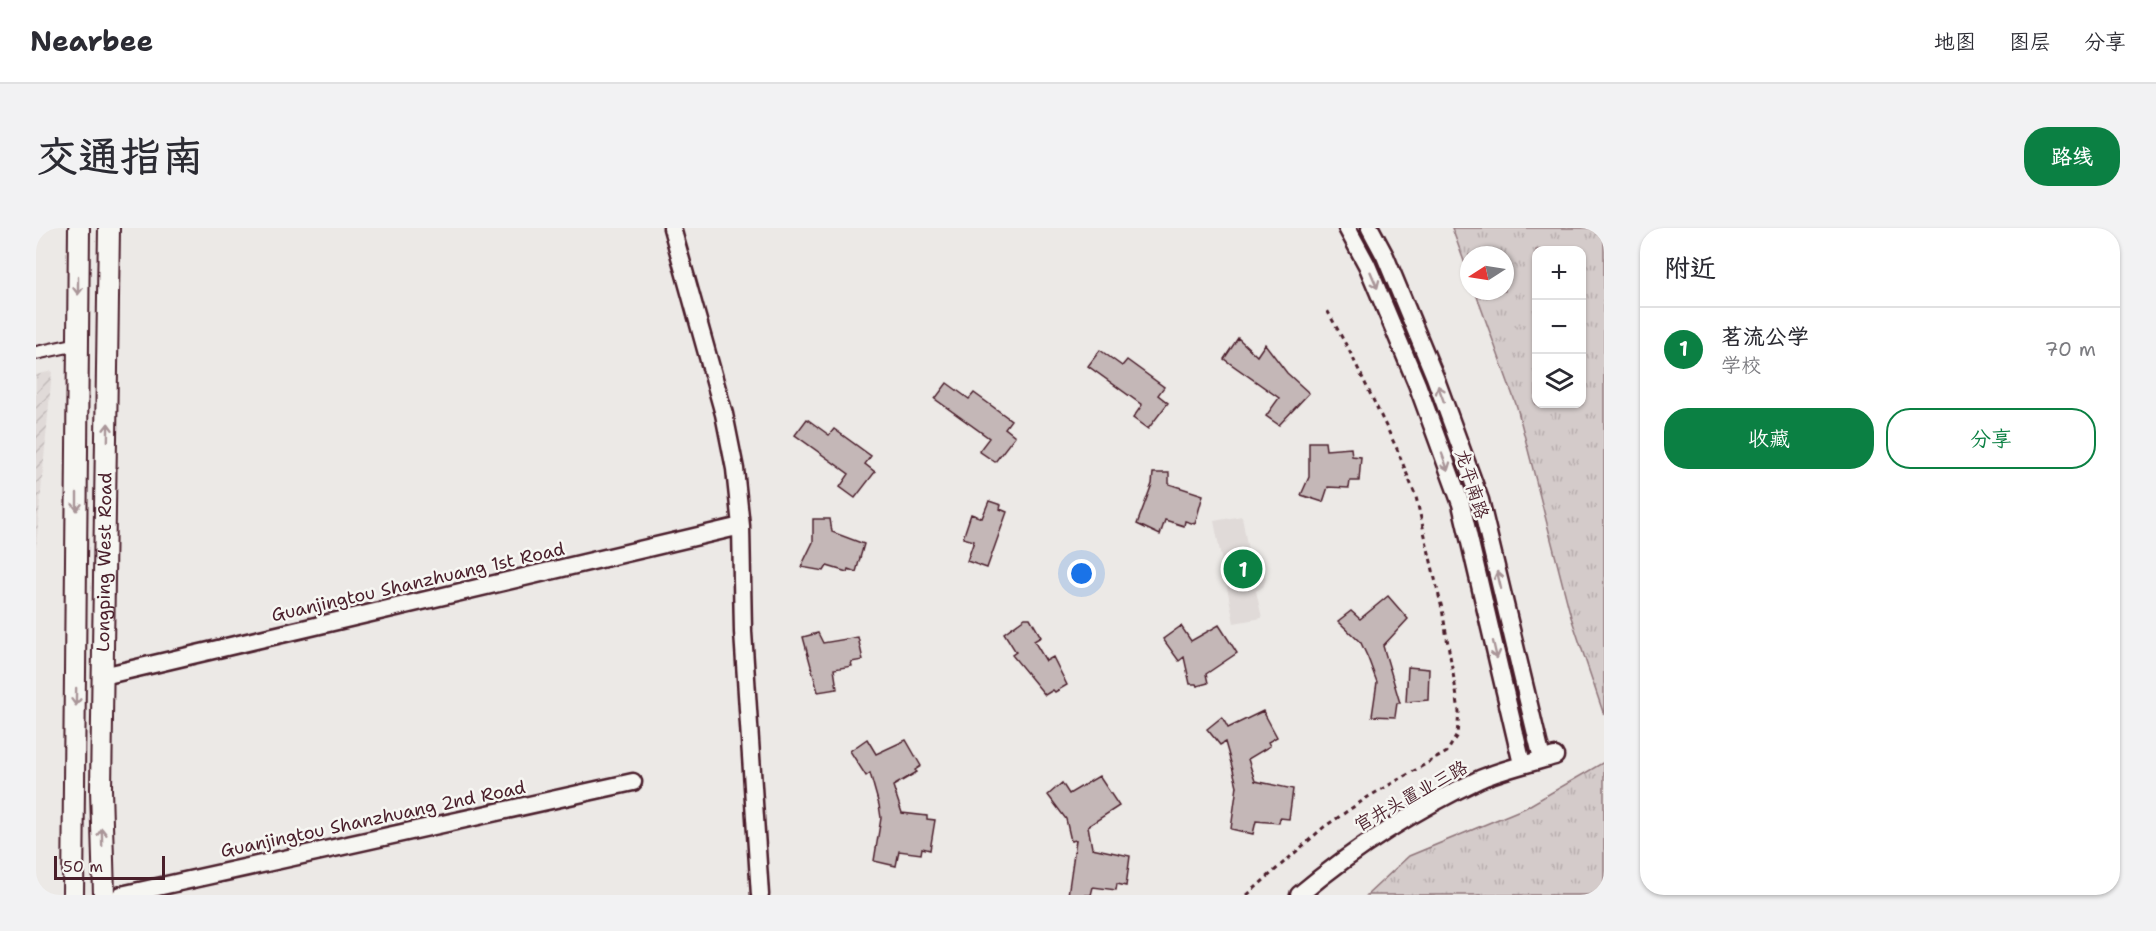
<!DOCTYPE html>
<html lang="zh">
<meta charset="utf-8">
<style>
:root{--surface:#fff;--page:#f2f2f3;--text:#2b2b33;--muted:#7c7c81;--line:#e1e1e2;--accent:#0b8043}
body{margin:0;font-family:"Shantell Sans","LXGW WenKai TC",sans-serif;background:var(--page);color:var(--text)}
.controls{position:absolute;right:18px;top:18px;display:grid;overflow:hidden;border-radius:12px;box-shadow:0 2px 4px #0004}
.controls button{width:54px;height:54px;display:grid;place-items:center;padding:0;border:0;border-bottom:2px solid var(--line);background:var(--surface);color:var(--text);font:30px sans-serif}
.compass{position:absolute;left:1424px;top:18px;width:54px;height:54px;border-radius:50%;background:var(--surface);box-shadow:0 2px 4px #0004;rotate:258deg}
.scale{position:absolute;left:18px;bottom:15px;width:111px;box-sizing:border-box;padding-left:6px;border:3px solid #4a1f2b;border-top:0;font-size:16px;line-height:21px;white-space:nowrap;color:#4a1f2b;-webkit-text-stroke:4px #f6f6f2;paint-order:stroke}
.you{position:absolute;left:1046px;top:346px;width:21px;height:21px;margin:-15px;border:4px solid #fff;border-radius:50%;background:#1a73e8;box-shadow:0 0 0 9px #1a73e833}
.badge{display:grid;place-items:center;width:39px;height:39px;border-radius:50%;background:var(--accent);color:#fff;font-size:20px;font-weight:700}
.pin{position:absolute;translate:-50% -50%;border:3px solid #fff;box-shadow:0 2px 6px #0006}
.list{margin:0;padding:0;list-style:none}
h2{display:flex;justify-content:space-between;align-items:center;height:78px;margin:0;padding:0 24px;font-size:26px}
h2 small{font-size:20px;font-weight:400;color:var(--muted)}
.list li{display:grid;grid-template-columns:39px 1fr auto;gap:18px;align-items:center;box-sizing:border-box;height:84px;padding:0 24px;border-top:2px solid var(--line)}
.list b{display:block;font-size:22px;white-space:nowrap}
.list p{margin:0;font-size:20px;white-space:nowrap;color:var(--muted)}
.list em{font-size:20px;font-style:normal;color:var(--muted)}
.actions{display:flex;gap:12px;padding:18px 24px}
.actions a{flex:1;padding:14px 0;border:2px solid var(--accent);border-radius:24px;text-align:center;font-size:21px;color:var(--accent)}
.actions .main{background:var(--accent);color:#fff}
.icon{flex:none;width:33px;height:33px;fill:none;stroke:currentColor;stroke-width:2;stroke-linecap:round;stroke-linejoin:round}
.map{position:relative;flex:none;width:1568px;height:667px;overflow:hidden;border-radius:24px}
header{display:flex;align-items:center;gap:36px;box-sizing:border-box;height:84px;padding:0 30px;background:var(--surface);border-bottom:2px solid var(--line)}
header strong{font-size:28px}
nav{display:flex;gap:33px;margin-inline-start:auto;font-size:21px}
.intro{display:flex;align-items:center;justify-content:space-between;box-sizing:border-box;height:144px;padding:0 36px}
h1{margin:0;font-size:42px}
.button{padding:15px 27px;border-radius:24px;background:var(--accent);color:#fff;font-size:21px;font-weight:700}
main{display:flex;gap:36px;padding:0 36px}
aside{flex:1;background:var(--surface);border-radius:24px;box-shadow:0 2px 4px #0004}
.map>svg:first-child{display:block}
.built{fill:#e0dad8}
.industrial{fill:url(#industrial-furrows)}
.grass{fill:url(#grass-tufts);stroke:#8f757a;stroke-width:1.5;fill-rule:evenodd}
.building{fill:#c4b7b7;stroke:#4a1f2b;stroke-width:1.5}
.lines{fill:none;stroke-linecap:round;stroke-linejoin:round}
.street-casing{stroke:#4a1f2b;stroke-width:16}
.secondary-casing{stroke:#4a1f2b;stroke-width:21}
.primary-casing{stroke:#4a1f2b;stroke-width:24}
.path{stroke:#4a1f2b;stroke-width:3;stroke-dasharray:4.5 4.5;stroke-linecap:butt}
.street{stroke:#f6f6f2;stroke-width:12}
.secondary{stroke:#f6f6f2;stroke-width:16}
.primary{stroke:#f6f6f2;stroke-width:20}
.oneway{stroke:#a99598}
.labels{text-anchor:middle;stroke-width:5;stroke-linejoin:round;paint-order:stroke}
.street-label{font-size:18px;fill:#4a1f2b;stroke:#f6f6f2}
</style>
<header>
<strong>Nearbee</strong>
<nav><a>地图</a><a>图层</a><a>分享</a></nav>
</header>
<div class="intro"><h1>交通指南</h1><a class="button">路线</a></div>
<main>
<div class="map">
<svg width="1568" height="667" viewBox="0 0 1568 667">
<defs>
<pattern id="industrial-furrows" width="10" height="10" patternUnits="userSpaceOnUse" patternTransform="scale(1.5)"><rect width="10" height="10" fill="#e0dad8"/><path d="M-1 1l2-2M0 10L10 0M9 11l2-2" fill="none" stroke="#c2bbba"/></pattern>
<pattern id="grass-tufts" width="24" height="20" patternUnits="userSpaceOnUse" patternTransform="scale(1.5)"><rect width="24" height="20" fill="#d4cbca"/><path d="M3 7l-1-3M5 7V3M7 7l1-3M15 17l-1-3M17 17v-4M19 17l1-3" fill="none" stroke="#b8aeae"/></pattern>
</defs>
<rect width="100%" height="100%" fill="#ece9e6"/>
<filter id="ink" filterUnits="userSpaceOnUse"><feTurbulence type="fractalNoise" baseFrequency=".0167" numOctaves="2"/><feDisplacementMap in="SourceGraphic" scale="12" xChannelSelector="R" yChannelSelector="G"/><feConvolveMatrix kernelMatrix="1 2 1 2 8 2 1 2 1" color-interpolation-filters="sRGB"/></filter>
<g filter="url(#ink)">
<path class="built" d="M 1206,288 L 1214,335 L 1227,339 L 1230,351 L 1227,359 L 1220,363 L 1226,390 L 1198,395 L 1178,293 Z"/>
<path class="industrial" d="M 16,143 L 0,319 L 0,147 Z"/>
<path class="grass" d="M 1416,0 L 1568,0 L 1568,487 L 1535,389 L 1481,179 L 1439,63 L 1469,63 L 1469,27 L 1433,27 L 1433,47 ZM 1500,22 L 1546,22 L 1546,176 L 1500,176 Z
M 1568,534 L 1568,667 L 1331,667 L 1373,628 L 1489,580 Z"/>
<path class="building" d="M 1202,110 L 1221,128 L 1229,116 L 1251,145 L 1273,165 L 1243,197 L 1230,188 L 1243,170 L 1188,131 Z
M 1064,122 L 1086,138 L 1091,132 L 1128,159 L 1122,167 L 1132,175 L 1112,201 L 1097,190 L 1106,177 L 1052,138 Z
M 911,155 L 933,171 L 938,165 L 975,192 L 969,200 L 979,208 L 959,234 L 943,223 L 953,210 L 899,171 Z
M 771,191 L 793,207 L 798,201 L 835,228 L 829,236 L 839,244 L 819,270 L 804,259 L 813,246 L 759,207 Z
M 1273,214 L 1289,214 L 1290,222 L 1315,220 L 1316,228 L 1325,229 L 1323,253 L 1314,253 L 1313,260 L 1292,259 L 1287,274 L 1265,267 L 1273,249 Z
M 1117,245 L 1133,245 L 1133,256 L 1167,267 L 1159,296 L 1149,293 L 1148,298 L 1129,292 L 1124,307 L 1101,296 L 1116,256 Z
M 953,273 L 965,277 L 964,281 L 971,284 L 951,340 L 931,333 L 938,313 L 927,310 L 935,286 L 946,290 Z
M 777,291 L 794,291 L 796,304 L 828,316 L 820,344 L 812,341 L 811,344 L 791,338 L 788,343 L 765,339 L 777,314 Z
M 1352,368 L 1372,391 L 1347,418 L 1364,475 L 1361,475 L 1359,489 L 1336,488 L 1341,454 L 1332,430 L 1325,415 L 1302,393 L 1315,383 L 1324,391 Z
M 989,390 L 994,390 L 1005,409 L 998,413 L 1010,433 L 1017,429 L 1031,457 L 1019,464 L 1017,462 L 1009,467 L 976,427 L 980,424 L 968,405 Z
M 1183,397 L 1201,425 L 1170,446 L 1172,455 L 1161,458 L 1160,456 L 1154,456 L 1148,429 L 1143,433 L 1127,411 L 1145,398 L 1155,413 Z
M 782,405 L 787,415 L 822,409 L 827,432 L 815,434 L 816,438 L 798,441 L 801,461 L 782,464 L 767,409 Z
M 1372,439 L 1393,441 L 1392,472 L 1370,474 Z
M 1227,483 L 1241,509 L 1232,514 L 1234,518 L 1212,531 L 1219,553 L 1257,561 L 1253,591 L 1244,590 L 1243,595 L 1220,593 L 1217,606 L 1195,601 L 1201,558 L 1197,542 L 1189,514 L 1184,517 L 1171,501 L 1186,489 L 1192,500 Z
M 831,511 L 840,526 L 870,512 L 885,538 L 879,542 L 881,544 L 857,558 L 866,585 L 891,588 L 891,591 L 899,592 L 894,622 L 886,620 L 885,626 L 863,623 L 860,638 L 838,633 L 845,590 L 843,577 L 834,545 L 830,548 L 814,523 Z
M 1063,548 L 1083,578 L 1052,598 L 1056,620 L 1094,628 L 1090,658 L 1081,656 L 1080,662 L 1057,659 L 1055,667 L 1032,667 L 1040,612 L 1035,613 L 1030,591 L 1012,567 L 1026,555 L 1033,566 Z"/>
<g class="lines">
<g class="street-casing">
<path id="street" d="M 0,125 L 42,116"/>
</g>
<g class="secondary-casing">
<path id="secondary" d="M 636,0 L 688,186 L 699,241 L 705,298 L 707,404 L 724,667
M 1311,0 L 1331,37 L 1381,156 L 1425,276 L 1486,536
M 1334,0 L 1349,28 L 1399,149 L 1444,272 L 1506,531
M 67,448 L 705,298
M 85,667 L 597,554
M 1263,667 C 1319,620 1378,582 1444,551 C 1468,541 1494,535 1519,528"/>
</g>
<g class="primary-casing">
<g id="primary">
<path d="M 37,667 L 43,0"/>
<path id="s1" d="M 68,667 L 65,561 L 73,0"/>
</g>
</g>
<path class="path" d="M 1211,667 L 1288,599 L 1332,569 L 1411,524 L 1421,507 L 1423,484 L 1420,463 L 1406,381 L 1380,269 L 1361,221 L 1315,126 L 1291,82"/>
<use href="#street" class="street"/>
<use href="#secondary" class="secondary"/>
<use href="#primary" class="primary"/>
</g>
<defs><path id="oneway-shaft" d="M-6 0H5M1.5-3L5.5 0L1.5 3" fill="none" stroke-width="1.6" stroke-linecap="round" stroke-linejoin="round" transform="scale(1.5)"/></defs>
<g class="oneway">
<use href="#oneway-shaft" transform="translate(1338 52) rotate(67)"/>
<use href="#oneway-shaft" transform="translate(42 58) rotate(90)"/>
<use href="#oneway-shaft" transform="translate(1405 166) rotate(-110)"/>
<use href="#oneway-shaft" transform="translate(72 204) rotate(-89)"/>
<use href="#oneway-shaft" transform="translate(1409 234) rotate(70)"/>
<use href="#oneway-shaft" transform="translate(41 274) rotate(90)"/>
<use href="#oneway-shaft" transform="translate(1463 352) rotate(-103)"/>
<use href="#oneway-shaft" transform="translate(1459 422) rotate(77)"/>
<use href="#oneway-shaft" transform="translate(40 469) rotate(91)"/>
<use href="#oneway-shaft" transform="translate(66 609) rotate(-91)"/>
</g>
</g>
<g class="labels">
<g class="street-label">
<text transform="translate(1436 256) rotate(72)" y="6">龙平南路</text>
<text dy="6" stroke="none"><textPath href="#s1" startOffset="333">Longping West Road</textPath></text>
<text transform="translate(382 354) rotate(-13)" y="6">Guanjingtou Shanzhuang 1st Road</text>
<text transform="translate(1375 568) rotate(-29)" y="6">官井头置业三路</text>
<text transform="translate(337 591) rotate(-12)" y="6">Guanjingtou Shanzhuang 2nd Road</text>
</g>
</g>
</svg>
<div class="controls">
<button>+</button>
<button>−</button>
<button><svg class="icon" aria-label="layers" viewBox="0 0 24 24"><path d="M12 4l9 5-9 5-9-5zM3 14l9 5 9-5"/></svg></button>
</div>
<svg class="compass" viewBox="-18 -18 36 36"><path d="M0-13l5 13h-10z" fill="#e53935"/><path d="M0 13l5-13h-10z" fill="#7c7c81"/></svg>
<div class="scale">50 m</div>
<div class="you"></div>
<div class="pin badge" style="left:1207px;top:341px">1</div>
</div>
<aside>
<h2>附近<small></small></h2>
<ul class="list">
<li><span class="badge">1</span><div><b>茗流公学</b><p>学校</p></div><em>70 m</em></li>
</ul>
<div class="actions"><a class="main">收藏</a><a>分享</a></div>
</aside>
</main>
